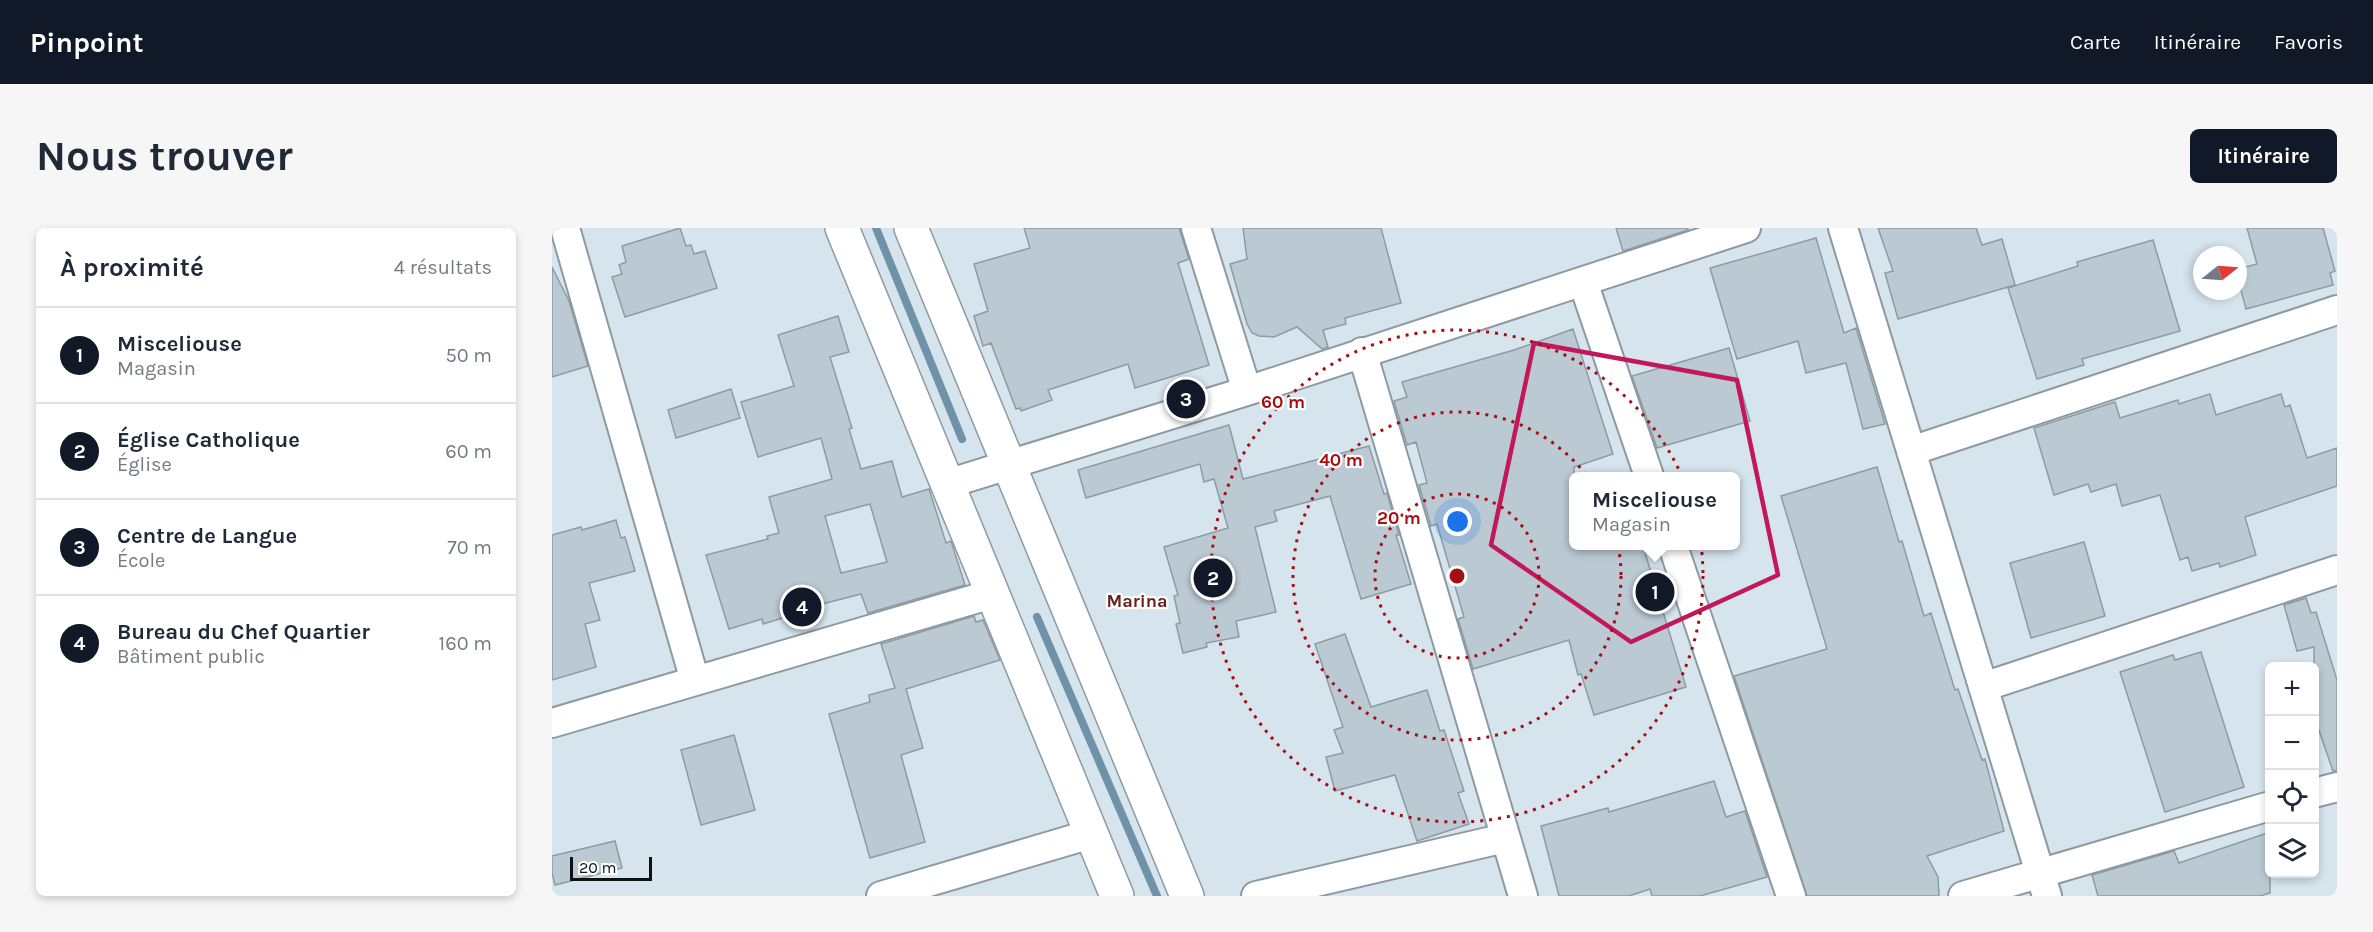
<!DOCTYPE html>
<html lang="fr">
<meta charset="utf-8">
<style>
:root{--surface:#fff;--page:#f6f6f7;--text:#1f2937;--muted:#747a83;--line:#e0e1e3;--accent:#111827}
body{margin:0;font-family:Karla,sans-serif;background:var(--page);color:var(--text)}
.controls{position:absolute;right:18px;bottom:18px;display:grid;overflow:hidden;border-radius:9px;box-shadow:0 3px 9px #0003}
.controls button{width:54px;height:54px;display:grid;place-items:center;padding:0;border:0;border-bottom:2px solid var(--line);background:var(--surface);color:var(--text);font:30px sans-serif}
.compass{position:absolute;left:1641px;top:18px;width:54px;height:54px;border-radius:50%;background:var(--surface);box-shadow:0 3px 9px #0003;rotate:73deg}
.scale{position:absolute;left:18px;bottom:15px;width:82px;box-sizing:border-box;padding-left:6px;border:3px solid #0c1115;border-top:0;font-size:16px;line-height:21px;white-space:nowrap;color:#0c1115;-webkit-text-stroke:4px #fff;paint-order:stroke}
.you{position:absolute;left:906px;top:294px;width:21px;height:21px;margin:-15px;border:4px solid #fff;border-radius:50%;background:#1a73e8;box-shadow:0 0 0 9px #1a73e833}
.badge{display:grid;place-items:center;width:39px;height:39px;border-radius:50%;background:var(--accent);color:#fff;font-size:20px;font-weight:700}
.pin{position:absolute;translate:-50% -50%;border:3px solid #fff;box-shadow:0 2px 6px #0006}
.popup{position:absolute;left:1017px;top:244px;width:171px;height:78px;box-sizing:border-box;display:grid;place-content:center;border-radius:9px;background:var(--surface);filter:drop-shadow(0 2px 4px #0005);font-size:20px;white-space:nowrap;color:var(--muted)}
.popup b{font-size:22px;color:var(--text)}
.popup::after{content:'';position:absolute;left:50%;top:100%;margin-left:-12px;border:12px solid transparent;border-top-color:var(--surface)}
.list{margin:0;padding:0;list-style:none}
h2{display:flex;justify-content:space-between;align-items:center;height:78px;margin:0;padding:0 24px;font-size:26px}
h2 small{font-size:20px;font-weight:400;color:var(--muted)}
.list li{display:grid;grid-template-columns:39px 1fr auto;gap:18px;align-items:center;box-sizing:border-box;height:96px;padding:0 24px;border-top:2px solid var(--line)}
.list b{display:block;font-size:22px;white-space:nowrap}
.list p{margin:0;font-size:20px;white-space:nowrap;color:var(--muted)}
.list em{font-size:20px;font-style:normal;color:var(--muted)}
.icon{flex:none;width:33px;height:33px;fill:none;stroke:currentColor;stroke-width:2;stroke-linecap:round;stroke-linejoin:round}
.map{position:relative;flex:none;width:1785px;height:668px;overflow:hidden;border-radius:9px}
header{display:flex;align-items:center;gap:36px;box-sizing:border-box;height:84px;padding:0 30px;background:var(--accent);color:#fff}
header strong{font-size:28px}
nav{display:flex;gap:33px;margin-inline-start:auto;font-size:21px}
.intro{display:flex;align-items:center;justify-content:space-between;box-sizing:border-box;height:144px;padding:0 36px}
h1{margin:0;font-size:42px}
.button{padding:15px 27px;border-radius:9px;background:var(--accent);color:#fff;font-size:21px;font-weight:700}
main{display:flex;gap:36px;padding:0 36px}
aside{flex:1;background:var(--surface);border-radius:9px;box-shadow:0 3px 9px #0003}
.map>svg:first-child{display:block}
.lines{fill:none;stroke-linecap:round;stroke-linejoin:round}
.stream{stroke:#6f92a9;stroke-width:8}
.building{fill:#bbc9d3;stroke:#8d9ba4;stroke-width:1.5;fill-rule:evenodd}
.street-casing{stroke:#8d9aa3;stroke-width:32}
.secondary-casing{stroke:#8d9aa3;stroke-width:36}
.street{stroke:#fff;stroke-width:28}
.secondary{stroke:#fff;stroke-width:33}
.marked{fill:none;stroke:#c2185b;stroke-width:4.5;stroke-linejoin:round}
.ring{fill:none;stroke:#a50f11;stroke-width:3;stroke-dasharray:3 6}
.labels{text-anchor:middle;stroke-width:4.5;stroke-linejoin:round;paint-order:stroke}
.neighbourhood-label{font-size:18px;font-weight:bold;fill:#65211b;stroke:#fff}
.centre{fill:#a50f11;stroke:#fff;stroke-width:3}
.ring-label{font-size:18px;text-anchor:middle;font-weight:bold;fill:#a50f11;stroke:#fff;stroke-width:4.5;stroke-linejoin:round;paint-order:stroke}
</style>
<header>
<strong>Pinpoint</strong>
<nav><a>Carte</a><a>Itinéraire</a><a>Favoris</a></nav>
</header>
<div class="intro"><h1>Nous trouver</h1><a class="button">Itinéraire</a></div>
<main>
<aside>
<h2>À proximité<small>4 résultats</small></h2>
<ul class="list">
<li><span class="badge">1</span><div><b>Misceliouse</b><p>Magasin</p></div><em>50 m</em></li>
<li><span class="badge">2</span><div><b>Église Catholique</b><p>Église</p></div><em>60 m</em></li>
<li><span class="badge">3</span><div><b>Centre de Langue</b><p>École</p></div><em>70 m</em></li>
<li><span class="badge">4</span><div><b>Bureau du Chef Quartier</b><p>Bâtiment public</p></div><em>160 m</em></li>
</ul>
</aside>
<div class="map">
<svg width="1785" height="668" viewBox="0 0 1785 668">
<rect width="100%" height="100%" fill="#d6e4ee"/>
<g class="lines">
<path class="stream" d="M 324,0 L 410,211
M 485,389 L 605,668"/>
</g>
<path class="building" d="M 128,0 L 134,18 L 139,17 L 142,26 L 153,23 L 165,60 L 73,89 L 60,49 L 70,46 L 67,37 L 74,34 L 70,18 Z
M 472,0 L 627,0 L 637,31 L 626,35 L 657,137 L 583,160 L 576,136 L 496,162 L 500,172 L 469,183 L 468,180 L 464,181 L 439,115 L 431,118 L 422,88 L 436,83 L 422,36 L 478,20 Z
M 691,0 L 829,0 L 849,75 L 793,90 L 794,96 L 771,102 L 776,119 L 770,121 L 745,99 L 722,109 L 707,108 L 700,105 L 695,96 L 678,36 L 695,31 Z
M 1064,0 L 1136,0 L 1136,2 L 1071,23 Z
M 1326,0 L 1424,0 L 1430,17 L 1450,11 L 1463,57 L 1346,91 L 1333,45 L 1341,43 Z
M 1695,0 L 1771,0 L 1783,43 L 1778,45 L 1781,57 L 1694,81 L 1686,51 L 1686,41 L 1705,36 Z
M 1264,10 L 1292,105 L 1304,100 L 1333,196 L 1311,201 L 1294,135 L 1254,145 L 1246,113 L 1185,131 L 1158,40 Z
M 1601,12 L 1628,103 L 1530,131 L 1532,137 L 1485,151 L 1456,60 L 1526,38 L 1525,34 Z
M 0,39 L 17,73 L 36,138 L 0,149 Z
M 286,88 L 297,124 L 278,129 L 300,200 L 297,201 L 309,241 L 340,233 L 350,269 L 377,261 L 394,315 L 399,313 L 413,357 L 316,385 L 309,366 L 259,379 L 260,381 L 211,396 L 210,391 L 177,401 L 154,327 L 216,311 L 215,308 L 227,305 L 217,269 L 280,251 L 269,210 L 206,229 L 189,174 L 242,158 L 226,107 ZM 318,276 L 335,334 L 289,345 L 273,288 Z
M 1021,101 L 1061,226 L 1022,239 L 1022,318 L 1091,318 L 1134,459 L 1042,487 L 1029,446 L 1026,447 L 1017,412 L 921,441 L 906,391 L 912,389 L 885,296 L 879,298 L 867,257 L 875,255 L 864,214 L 855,217 L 842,173 L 855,169 L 850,154 L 962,122 Z
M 1177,120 L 1198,193 L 1105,220 L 1080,148 Z
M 179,161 L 188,190 L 124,210 L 116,182 Z
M 1658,166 L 1664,187 L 1729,166 L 1733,179 L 1738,177 L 1755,230 L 1785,220 L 1785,258 L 1693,289 L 1704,327 L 1668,339 L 1667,335 L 1640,343 L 1636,329 L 1628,332 L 1608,267 L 1570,278 L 1564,256 L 1539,264 L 1536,256 L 1502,267 L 1482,200 L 1563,174 L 1568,190 L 1626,172 L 1627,176 Z
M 677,197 L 691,251 L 817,218 L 832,266 L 835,265 L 847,307 L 844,307 L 859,356 L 809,371 L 778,268 L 722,283 L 725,293 L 703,299 L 724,384 L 684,393 L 687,409 L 654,415 L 655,419 L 631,425 L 624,396 L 628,395 L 622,368 L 626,367 L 612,319 L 676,300 L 662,251 L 652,254 L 648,236 L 534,270 L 526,242 Z
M 1325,239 L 1347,314 L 1350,313 L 1372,388 L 1379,385 L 1403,462 L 1406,461 L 1430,532 L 1433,531 L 1452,603 L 1375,628 L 1386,649 L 1387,668 L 1255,668 L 1182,448 L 1275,421 L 1229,268 Z
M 64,292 L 69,310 L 73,309 L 83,343 L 37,355 L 48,392 L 33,396 L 44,439 L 0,452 L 0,307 L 29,299 L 30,302 Z
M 1532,314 L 1553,388 L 1479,410 L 1458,335 Z
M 1754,370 L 1759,385 L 1764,384 L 1785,452 L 1785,542 L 1781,543 L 1762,488 L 1762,419 L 1745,423 L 1732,377 Z
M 422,388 L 424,394 L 431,392 L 448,432 L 354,461 L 371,520 L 349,527 L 373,614 L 318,630 L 277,486 L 318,474 L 317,467 L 343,460 L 329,416 Z
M 793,406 L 819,479 L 875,462 L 888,503 L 892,502 L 912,563 L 906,565 L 917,596 L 865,613 L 843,547 L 783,563 L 774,529 L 791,525 L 782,502 L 791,499 L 763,416 Z
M 1649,424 L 1692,559 L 1613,584 L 1568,444 L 1621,427 L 1623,432 Z
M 182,507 L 203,582 L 149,597 L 129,522 Z
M 1162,553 L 1174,589 L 1193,583 L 1215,649 L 1148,668 L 1100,668 L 1098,661 L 1077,668 L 1007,668 L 989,598 L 1056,580 L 1057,584 Z
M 1718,604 L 1718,665 L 1708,668 L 1546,668 L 1540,647 L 1622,623 L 1627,635 Z
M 63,613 L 70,640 L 3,657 L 0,645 L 0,628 Z"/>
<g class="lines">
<g class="street-casing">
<path id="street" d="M 13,0 L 143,453
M 644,0 L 695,163
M 1291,0 L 1495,668
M 1031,54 L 1097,248
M 810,124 L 971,668
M 1359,223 L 1785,82
M 395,256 L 695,163 L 1194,0
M 1121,318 L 1239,668
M 1431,459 L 1785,342
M 0,495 L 440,366
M 1762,565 L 1785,559
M 329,668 L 539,606
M 704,668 L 953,610
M 1411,668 L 1718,578"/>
</g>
<g class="secondary-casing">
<path id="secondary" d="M 290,0 L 565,668
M 359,0 L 635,668"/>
</g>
<use href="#street" class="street"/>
<use href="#secondary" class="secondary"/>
</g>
<path class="marked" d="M 982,115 L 1185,152 L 1226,347 L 1079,414 L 939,317 Z"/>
<g class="ring">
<circle cx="905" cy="348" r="82"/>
<circle cx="905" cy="348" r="164"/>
<circle cx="905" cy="348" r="246"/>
</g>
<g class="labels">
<g class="neighbourhood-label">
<text x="585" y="379">Marina</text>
</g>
</g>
<circle cx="905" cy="348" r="9" class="centre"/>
<g class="ring-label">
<text x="731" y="180">60 m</text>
<text x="789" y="238">40 m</text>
<text x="847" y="296">20 m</text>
</g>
</svg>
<div class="controls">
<button>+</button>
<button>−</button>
<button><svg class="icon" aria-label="locate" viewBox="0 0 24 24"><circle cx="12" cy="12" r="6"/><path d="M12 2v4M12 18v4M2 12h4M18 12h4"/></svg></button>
<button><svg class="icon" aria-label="layers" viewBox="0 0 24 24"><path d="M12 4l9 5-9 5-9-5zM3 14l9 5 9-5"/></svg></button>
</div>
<svg class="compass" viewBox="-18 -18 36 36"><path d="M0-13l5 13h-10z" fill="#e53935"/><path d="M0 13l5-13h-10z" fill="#747a83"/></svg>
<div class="scale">20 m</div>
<div class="you"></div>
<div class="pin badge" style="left:1103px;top:364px">1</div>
<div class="popup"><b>Misceliouse</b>Magasin</div>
<div class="pin badge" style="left:661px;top:350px">2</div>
<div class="pin badge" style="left:634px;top:171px">3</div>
<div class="pin badge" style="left:250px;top:379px">4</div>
</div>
</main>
